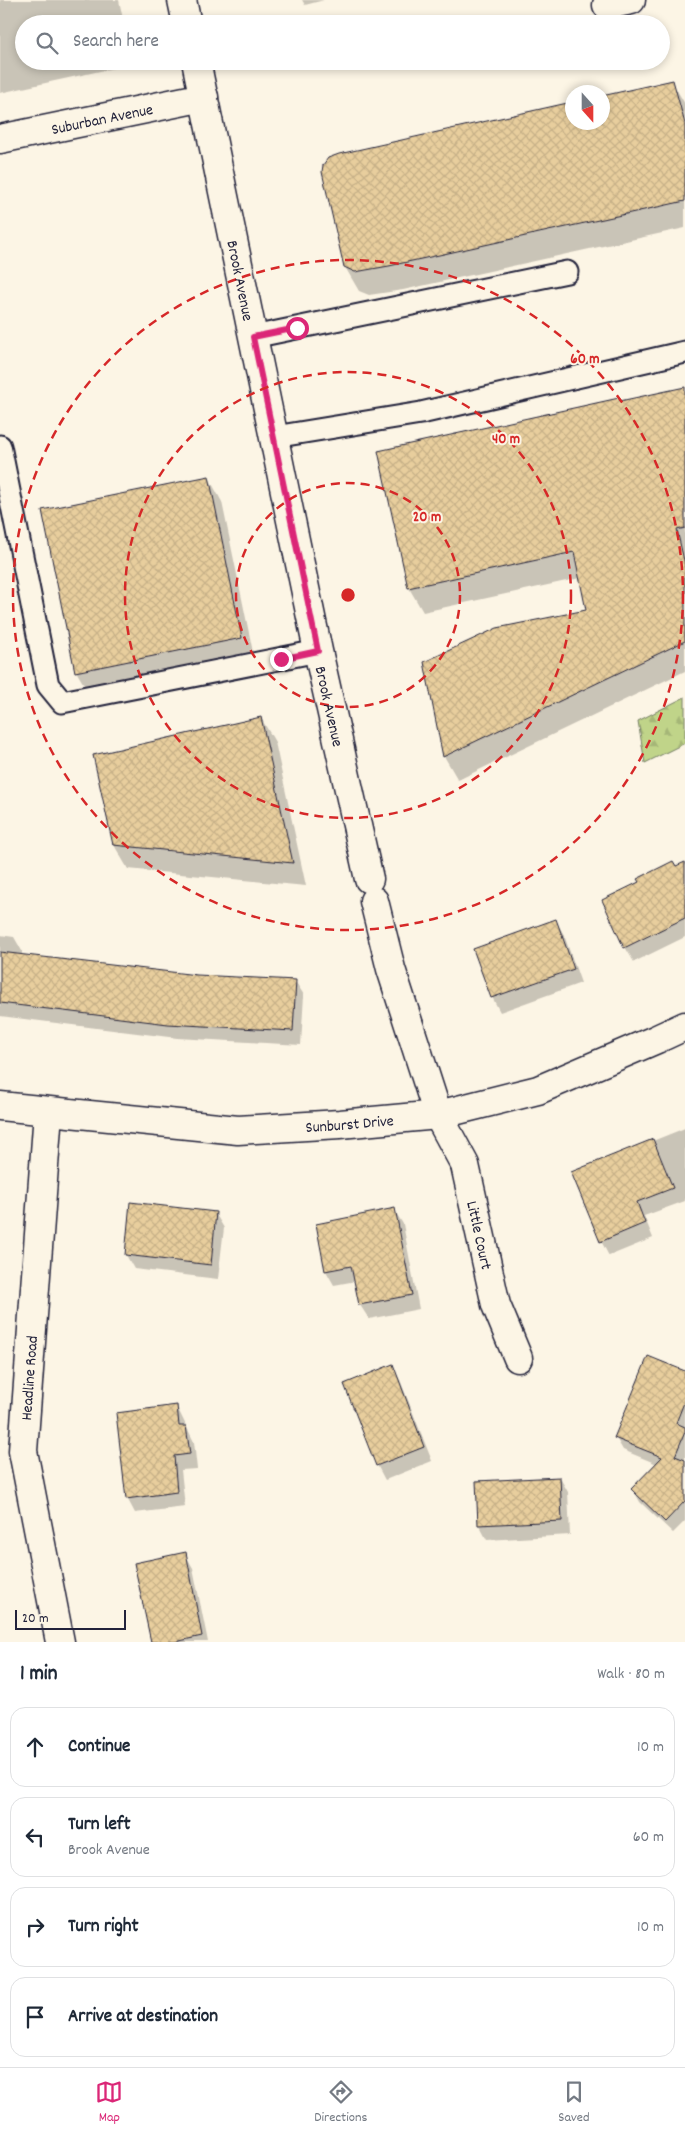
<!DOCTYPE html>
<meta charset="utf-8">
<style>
:root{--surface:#fff;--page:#f6f6f7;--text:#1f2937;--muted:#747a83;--line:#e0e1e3;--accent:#db2777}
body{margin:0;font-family:Dekko,sans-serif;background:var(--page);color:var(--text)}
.compass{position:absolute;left:565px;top:85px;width:45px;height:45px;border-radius:50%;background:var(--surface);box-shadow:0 2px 8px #0003;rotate:159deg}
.scale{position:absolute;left:15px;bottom:12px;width:111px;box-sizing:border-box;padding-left:5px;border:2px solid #22223b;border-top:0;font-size:14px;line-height:18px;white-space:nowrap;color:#22223b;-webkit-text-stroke:4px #fcf5e5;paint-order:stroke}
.stop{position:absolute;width:15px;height:15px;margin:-11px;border:4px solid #db2777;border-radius:50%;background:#fff}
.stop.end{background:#db2777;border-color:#fff;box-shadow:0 1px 5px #0008}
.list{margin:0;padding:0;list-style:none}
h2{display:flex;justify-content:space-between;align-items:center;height:65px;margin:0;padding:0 20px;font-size:21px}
h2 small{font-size:16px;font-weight:400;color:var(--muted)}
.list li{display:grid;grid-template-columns:32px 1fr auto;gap:15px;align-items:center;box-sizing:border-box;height:80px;margin:0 10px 10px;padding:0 10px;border:1px solid var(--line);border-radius:15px}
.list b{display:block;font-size:19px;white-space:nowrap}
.list p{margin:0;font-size:16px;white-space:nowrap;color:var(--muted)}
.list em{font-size:16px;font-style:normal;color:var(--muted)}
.icon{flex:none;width:28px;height:28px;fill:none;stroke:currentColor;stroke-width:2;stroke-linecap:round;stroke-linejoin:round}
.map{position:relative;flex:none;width:685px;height:1642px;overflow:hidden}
.search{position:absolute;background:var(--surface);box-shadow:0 2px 8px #0003;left:15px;right:15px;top:15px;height:55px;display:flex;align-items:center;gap:12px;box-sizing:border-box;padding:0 18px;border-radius:28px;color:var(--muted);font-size:19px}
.sheet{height:425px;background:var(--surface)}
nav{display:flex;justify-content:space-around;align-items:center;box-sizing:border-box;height:70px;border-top:1px solid var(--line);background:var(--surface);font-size:14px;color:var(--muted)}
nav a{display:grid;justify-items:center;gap:2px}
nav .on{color:var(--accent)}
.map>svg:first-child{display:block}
.forest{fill:url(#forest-firs);stroke:#717b62}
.shadow{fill:#0003}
.building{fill:url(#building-cross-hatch);stroke:#22223b}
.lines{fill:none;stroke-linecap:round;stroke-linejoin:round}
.service-casing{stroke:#22223b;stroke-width:25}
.minor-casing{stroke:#22223b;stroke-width:31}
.service{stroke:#fcf5e5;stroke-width:21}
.minor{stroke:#fcf5e5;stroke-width:28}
.route{stroke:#db2777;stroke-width:6}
.ring{fill:none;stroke:#d62828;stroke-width:2.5;stroke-dasharray:9 6}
.labels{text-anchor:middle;stroke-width:4;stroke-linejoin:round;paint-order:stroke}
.street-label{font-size:16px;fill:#22223b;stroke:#fcf5e5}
.centre{fill:#d62828;stroke:#fcf5e5;stroke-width:2.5}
.ring-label{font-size:15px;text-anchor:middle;font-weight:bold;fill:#d62828;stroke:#fcf5e5;stroke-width:4;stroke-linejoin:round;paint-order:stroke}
</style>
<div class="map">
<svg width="685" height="1642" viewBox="0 0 685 1642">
<defs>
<pattern id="forest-firs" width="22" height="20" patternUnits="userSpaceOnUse" patternTransform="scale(1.25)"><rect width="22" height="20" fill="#c0d489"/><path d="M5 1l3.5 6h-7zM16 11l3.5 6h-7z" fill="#a5b677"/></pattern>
<pattern id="building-cross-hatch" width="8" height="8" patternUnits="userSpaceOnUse" patternTransform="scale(1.25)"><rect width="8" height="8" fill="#e8ce9d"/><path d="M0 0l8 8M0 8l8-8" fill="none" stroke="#c7b188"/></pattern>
</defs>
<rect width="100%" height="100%" fill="#fcf5e5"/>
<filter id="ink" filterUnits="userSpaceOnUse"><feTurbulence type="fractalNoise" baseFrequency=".02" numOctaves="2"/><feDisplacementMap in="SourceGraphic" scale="10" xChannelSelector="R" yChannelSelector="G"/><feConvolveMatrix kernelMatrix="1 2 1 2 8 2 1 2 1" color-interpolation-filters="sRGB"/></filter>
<g filter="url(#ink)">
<path class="forest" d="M 685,697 L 685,743 L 645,763 L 638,721 Z"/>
<path class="shadow" d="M 0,0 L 119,0 L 124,24 L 24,24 L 24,61 L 132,61 L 132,64 L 0,93 Z
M 302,0 L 324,0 L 305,5 Z
M 672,82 L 685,104 L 685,228 L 403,290 L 369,295 L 359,291 L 345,267 L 339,155 L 572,104 L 572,122 L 602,122 Z
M 685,389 L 685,671 L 458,780 L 444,756 L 587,611 L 580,578 L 423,612 L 409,588 L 380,452 Z
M 209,478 L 222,502 L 255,662 L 90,695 L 76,671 Z
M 261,718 L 275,742 L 306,886 L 128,869 L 114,845 Z
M 685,863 L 685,937 L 634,962 L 625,947 L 676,868 Z
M 556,921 L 564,935 L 581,983 L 500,1012 L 492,997 Z
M 0,935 L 14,937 L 22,951 L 22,956 L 197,977 L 295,981 L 304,995 L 301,1045 L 177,1038 L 0,1016 Z
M 685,1128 L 685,1201 L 644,1216 L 653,1238 L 609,1256 L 601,1241 L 573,1173 Z
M 394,1210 L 403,1224 L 419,1309 L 369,1319 L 360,1305 L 356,1281 L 334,1285 L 326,1271 Z
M 215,1213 L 224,1228 L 218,1279 L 134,1269 L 126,1255 Z
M 392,1366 L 400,1380 L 432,1461 L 385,1480 L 377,1465 Z
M 685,1372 L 685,1521 L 673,1533 L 640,1502 L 633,1489 L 657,1464 L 623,1450 L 616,1438 Z
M 177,1407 L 194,1442 L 197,1469 L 181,1470 L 185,1507 L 135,1513 L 127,1498 Z
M 560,1478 L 568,1492 L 570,1535 L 487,1540 L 479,1525 L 477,1482 Z
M 185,1554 L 193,1568 L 208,1642 L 153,1642 Z"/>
<path class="building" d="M 673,80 L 685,124 L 685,201 L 389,266 L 355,272 L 344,267 L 322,172 L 323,165 L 328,158 L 339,154 L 572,102 L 572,122 L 602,122 L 602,96 Z
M 685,387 L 685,528 L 677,530 L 685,565 L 685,641 L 443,757 L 424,662 L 497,628 L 586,610 L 574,552 L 408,588 L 378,451 L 619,398 L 620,401 Z
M 209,476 L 242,638 L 75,672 L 42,510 Z
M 261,717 L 293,863 L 113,845 L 93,755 Z
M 673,861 L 676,866 L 685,862 L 685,918 L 624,948 L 602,900 L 639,882 L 637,879 Z
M 556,919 L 574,969 L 491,998 L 473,949 Z
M 0,952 L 197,975 L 296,980 L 293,1031 L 168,1024 L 0,1003 Z
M 653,1139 L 673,1188 L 637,1202 L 645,1223 L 600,1242 L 571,1172 Z
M 130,1202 L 216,1212 L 211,1265 L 125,1255 Z
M 395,1208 L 412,1295 L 359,1305 L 351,1266 L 325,1271 L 316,1224 Z
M 648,1356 L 685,1371 L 685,1400 L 676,1423 L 685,1427 L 685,1432 L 675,1456 L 685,1460 L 685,1501 L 665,1522 L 631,1489 L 662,1457 L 614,1438 Z
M 393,1364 L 424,1447 L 376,1466 L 344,1384 Z
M 177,1405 L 179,1426 L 186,1426 L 190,1454 L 174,1456 L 177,1492 L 126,1499 L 116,1413 Z
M 560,1477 L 562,1521 L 478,1525 L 476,1481 Z
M 186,1552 L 202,1636 L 175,1642 L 151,1642 L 134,1563 Z"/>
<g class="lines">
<g class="service-casing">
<path id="service" d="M 253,337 L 567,272
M 274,437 L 421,413 L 685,352
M 0,446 L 48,685 L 62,702 L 318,651"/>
</g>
<g class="minor-casing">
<g id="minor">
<path d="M 182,0 L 187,24"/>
<path d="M 607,5 L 631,0"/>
<path id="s1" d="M 196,61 L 318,651 L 369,879"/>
<path id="s2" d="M 0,139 L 204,97"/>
<path id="s3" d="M 374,901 L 391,969 L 438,1115 L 465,1165 L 496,1305 L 518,1358"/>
<path id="s4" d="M 0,1106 L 238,1130 L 340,1124 L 438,1115 L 538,1090 L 657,1039 L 685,1026"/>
<path d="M 48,1112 L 23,1451 L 60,1642"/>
</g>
</g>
<use href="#service" class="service"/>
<use href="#minor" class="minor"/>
</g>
</g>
<g class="lines" filter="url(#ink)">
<path class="route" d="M 281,659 L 318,651 L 253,337 L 297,328"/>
</g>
<g class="ring">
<circle cx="348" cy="595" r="112"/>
<circle cx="348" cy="595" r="223"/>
<circle cx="348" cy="595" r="335"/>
</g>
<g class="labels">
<g class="street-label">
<text dy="6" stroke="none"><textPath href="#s2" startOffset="104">Suburban Avenue</textPath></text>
<text dy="6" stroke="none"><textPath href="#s1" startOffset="224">Brook Avenue</textPath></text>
<text dy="6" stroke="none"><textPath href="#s1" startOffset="659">Brook Avenue</textPath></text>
<text dy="6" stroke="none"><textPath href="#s4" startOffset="351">Sunburst Drive</textPath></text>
<text dy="6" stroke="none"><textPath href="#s3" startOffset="352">Little Court</textPath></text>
<text transform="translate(28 1378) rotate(-86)" y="6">Headline Road</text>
</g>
</g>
<circle cx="348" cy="595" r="8" class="centre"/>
<g class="ring-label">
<text x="585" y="363">60 m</text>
<text x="506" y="443">40 m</text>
<text x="427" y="521">20 m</text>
</g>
</svg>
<svg class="compass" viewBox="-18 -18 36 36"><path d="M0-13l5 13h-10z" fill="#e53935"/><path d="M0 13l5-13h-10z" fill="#747a83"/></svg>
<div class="scale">20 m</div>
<div class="stop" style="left:297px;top:328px"></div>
<div class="stop end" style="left:281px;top:659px"></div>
<div class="search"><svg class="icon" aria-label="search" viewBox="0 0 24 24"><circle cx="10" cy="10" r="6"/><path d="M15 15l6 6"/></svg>Search here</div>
</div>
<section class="sheet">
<h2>1 min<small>Walk · 80 m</small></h2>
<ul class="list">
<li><svg class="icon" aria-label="ahead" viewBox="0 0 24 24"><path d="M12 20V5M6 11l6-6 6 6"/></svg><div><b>Continue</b></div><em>10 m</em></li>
<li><svg class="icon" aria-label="left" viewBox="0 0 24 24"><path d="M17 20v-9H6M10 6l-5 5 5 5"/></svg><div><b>Turn left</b><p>Brook Avenue</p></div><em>60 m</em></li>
<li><svg class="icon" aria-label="right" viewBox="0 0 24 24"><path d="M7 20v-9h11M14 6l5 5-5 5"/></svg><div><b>Turn right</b></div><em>10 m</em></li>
<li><svg class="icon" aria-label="arrive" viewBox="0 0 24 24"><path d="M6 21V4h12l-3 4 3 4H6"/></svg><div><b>Arrive at destination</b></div></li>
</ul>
</section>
<nav>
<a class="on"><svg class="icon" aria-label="map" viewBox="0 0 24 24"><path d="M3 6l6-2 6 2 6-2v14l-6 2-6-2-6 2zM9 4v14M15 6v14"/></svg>Map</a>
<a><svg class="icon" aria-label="directions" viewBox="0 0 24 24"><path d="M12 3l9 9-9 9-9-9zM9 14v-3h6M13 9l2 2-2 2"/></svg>Directions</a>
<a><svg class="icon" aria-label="saved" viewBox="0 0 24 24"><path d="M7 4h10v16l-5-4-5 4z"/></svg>Saved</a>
</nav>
